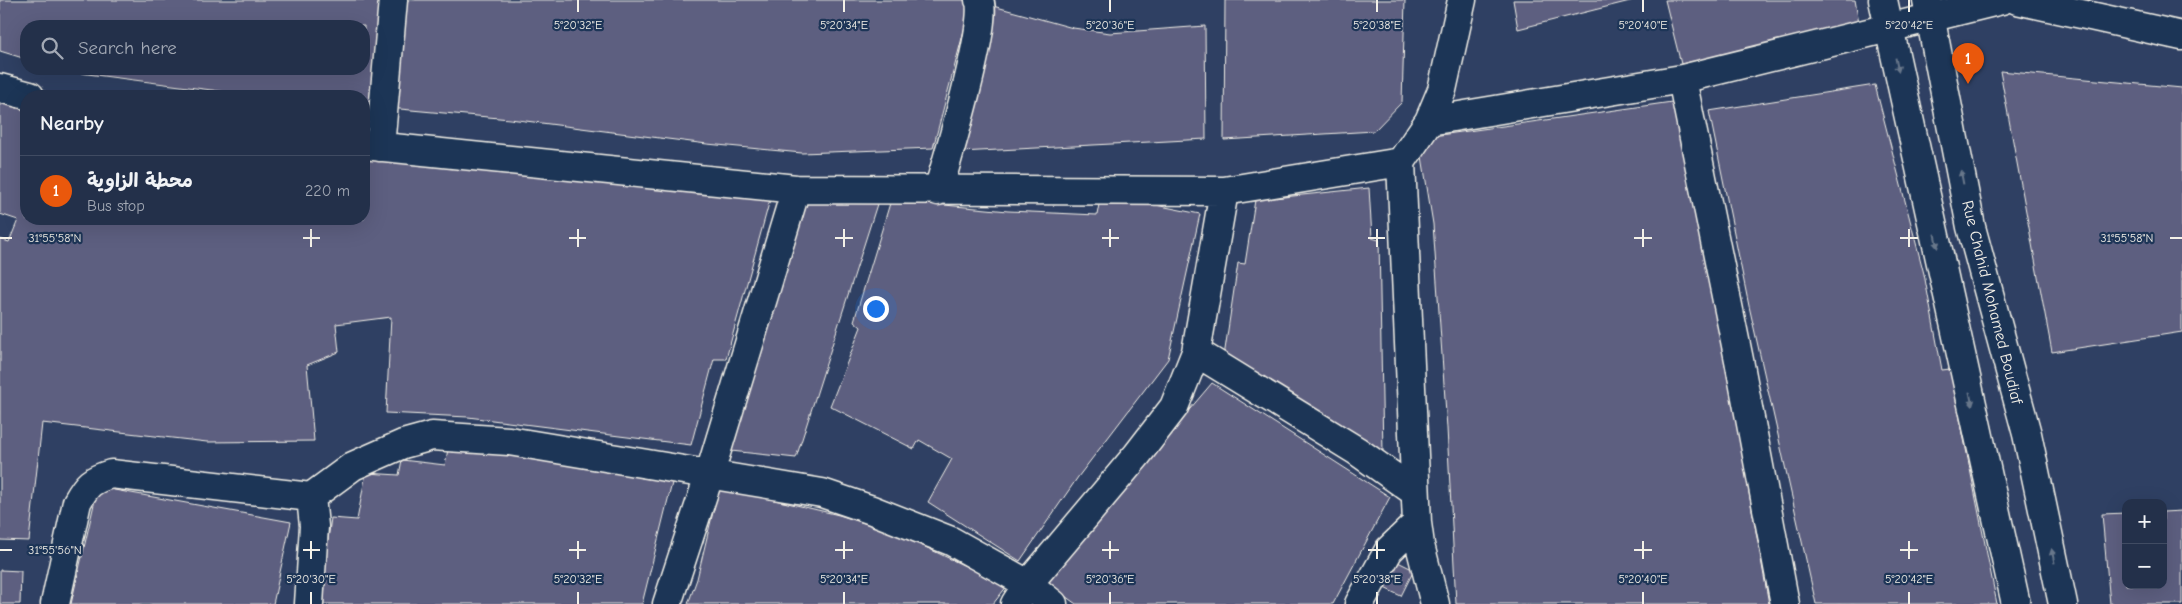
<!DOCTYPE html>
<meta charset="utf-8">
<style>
:root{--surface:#23304a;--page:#2b3851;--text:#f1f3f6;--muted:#a3a9b5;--line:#404b62;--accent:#ea580c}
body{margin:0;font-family:"Comic Neue","Playpen Sans Arabic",sans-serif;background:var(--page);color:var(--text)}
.controls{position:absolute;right:15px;bottom:15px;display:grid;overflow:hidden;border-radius:10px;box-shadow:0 5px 20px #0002}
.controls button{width:45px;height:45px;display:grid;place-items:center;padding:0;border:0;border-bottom:1px solid var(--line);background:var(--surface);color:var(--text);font:25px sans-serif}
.you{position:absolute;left:875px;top:308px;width:18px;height:18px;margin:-12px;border:4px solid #fff;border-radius:50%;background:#1a73e8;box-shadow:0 0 0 8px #1a73e833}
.badge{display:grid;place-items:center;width:32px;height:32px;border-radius:50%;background:var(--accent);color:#fff;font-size:16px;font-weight:700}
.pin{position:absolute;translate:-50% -41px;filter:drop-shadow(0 1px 2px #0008)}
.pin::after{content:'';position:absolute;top:26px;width:18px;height:15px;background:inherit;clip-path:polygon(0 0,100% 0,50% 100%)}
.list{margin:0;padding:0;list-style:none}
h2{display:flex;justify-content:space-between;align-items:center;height:65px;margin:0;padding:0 20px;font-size:21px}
h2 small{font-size:16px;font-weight:400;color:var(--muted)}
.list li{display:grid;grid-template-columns:32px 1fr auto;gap:15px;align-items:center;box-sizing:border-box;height:70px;padding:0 20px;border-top:1px solid var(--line)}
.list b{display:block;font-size:19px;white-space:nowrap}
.list p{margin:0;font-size:16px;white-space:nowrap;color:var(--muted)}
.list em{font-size:16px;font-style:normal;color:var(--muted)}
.icon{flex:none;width:28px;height:28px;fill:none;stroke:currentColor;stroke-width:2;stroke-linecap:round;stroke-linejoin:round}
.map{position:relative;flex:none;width:2182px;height:604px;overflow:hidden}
.search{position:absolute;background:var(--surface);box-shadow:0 5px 20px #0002;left:20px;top:20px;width:350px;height:55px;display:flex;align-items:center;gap:12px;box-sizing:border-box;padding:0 18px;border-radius:20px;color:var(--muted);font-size:19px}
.panel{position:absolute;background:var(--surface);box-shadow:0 5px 20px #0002;left:20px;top:90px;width:350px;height:135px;border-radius:20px}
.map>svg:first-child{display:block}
.building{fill:#5d5e80;stroke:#f4f1e8}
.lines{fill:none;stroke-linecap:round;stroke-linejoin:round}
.street-casing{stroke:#f4f1e8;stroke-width:31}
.secondary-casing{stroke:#f4f1e8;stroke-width:31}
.street{stroke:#1d3557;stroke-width:28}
.secondary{stroke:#1d3557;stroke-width:28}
.oneway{fill:#68778a}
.ticks{fill:none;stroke:#f4f1e8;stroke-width:2}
.labels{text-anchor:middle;stroke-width:4.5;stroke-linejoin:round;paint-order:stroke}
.street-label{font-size:16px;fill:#f4f1e8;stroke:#1d3557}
.ticks-label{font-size:12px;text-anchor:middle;fill:#f4f1e8;stroke:#1d3557;stroke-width:4.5;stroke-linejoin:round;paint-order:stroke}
</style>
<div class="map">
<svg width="2182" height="604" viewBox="0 0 2182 604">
<rect width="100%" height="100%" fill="#2f4063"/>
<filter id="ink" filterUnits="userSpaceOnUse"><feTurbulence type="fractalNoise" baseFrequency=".02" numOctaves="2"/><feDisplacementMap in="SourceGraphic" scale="10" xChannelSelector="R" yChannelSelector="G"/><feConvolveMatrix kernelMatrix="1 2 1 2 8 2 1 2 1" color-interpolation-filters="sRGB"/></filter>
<g filter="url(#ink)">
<path class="building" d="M 0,0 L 380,0 L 372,111 L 364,110 L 364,96 L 258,96 L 72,72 L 60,69 L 364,69 L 364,26 L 26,26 L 26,59 L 0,51 Z
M 400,0 L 972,0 L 933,148 L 802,153 L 707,144 L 510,119 L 389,108 Z
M 1225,0 L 1405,0 L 1402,102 L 1374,131 L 1224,140 Z
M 1513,0 L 1634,0 L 1518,29 Z
M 1665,0 L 1855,0 L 1860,28 L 1681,64 Z
M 993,6 L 1073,28 L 1110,33 L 1205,26 L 1206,139 L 961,152 Z
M 2000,71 L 2182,88 L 2182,332 L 2052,352 Z
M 1875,85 L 1924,274 L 1942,370 L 1950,369 L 1997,604 L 1816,604 L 1749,306 L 1709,111 Z
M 0,96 L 26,110 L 26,219 L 364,219 L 364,148 L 771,196 L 726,359 L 714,359 L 691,445 L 468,417 L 386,413 L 391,317 L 336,324 L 339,352 L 307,365 L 314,441 L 207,442 L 42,423 L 29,541 L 0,540 L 0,239 L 9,242 L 18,220 L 0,214 Z
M 1679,101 L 1769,604 L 1456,604 L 1447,428 L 1433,224 L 1419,138 Z
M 1369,188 L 1372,238 L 1379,240 L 1383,453 L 1223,363 L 1238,263 L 1245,264 L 1255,200 Z
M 1101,194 L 1200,214 L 1168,359 L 1078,477 L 1020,561 L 928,502 L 952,459 L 919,440 L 914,449 L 830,406 L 861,327 L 854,321 L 891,200 L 1008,211 L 1097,215 Z
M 803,197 L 878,201 L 796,458 L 731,451 Z
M 1212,383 L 1390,497 L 1333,604 L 1076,604 L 1044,581 Z
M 449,444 L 674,475 L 642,604 L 319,604 L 331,518 L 357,520 L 366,473 L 399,475 L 402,460 L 445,465 Z
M 98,487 L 291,522 L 273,604 L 71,604 Z
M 719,487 L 839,515 L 896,533 L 1007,586 L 993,604 L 688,604 L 697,579 Z
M 2182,511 L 2182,604 L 2110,604 L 2102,514 L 2126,513 L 2126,585 L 2163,585 L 2163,512 Z
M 1392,559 L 1414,570 L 1401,596 L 1380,586 Z
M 0,570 L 21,571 L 20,604 L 0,604 Z"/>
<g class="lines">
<g class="street-casing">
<path id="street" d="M 2017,0 L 2182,36
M 1682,79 L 1739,360 L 1785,604
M 0,88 L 30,96
M 1429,121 L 1682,79 L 2002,0
M 364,145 L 796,189 L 1224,191
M 380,147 L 393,0
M 1401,162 L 1417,523 L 1420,545 L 1435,604
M 938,191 C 946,164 990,17 979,0
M 1196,352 L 1357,451 L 1415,492
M 311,497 L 353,466 L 403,444 L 432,436 L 509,441 L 822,493 L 872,510 L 951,541 L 1028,584 L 1053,604
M 55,604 L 77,502 C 87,484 91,480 111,474 L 311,497 L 314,526 L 309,604
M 667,604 L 710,473 L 796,189
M 1015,604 L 1028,584 L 1137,455 L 1174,407 L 1196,352 L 1224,191 L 1401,162 L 1429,121 L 1442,90 L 1462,0
M 1359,604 L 1389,550 L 1417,523"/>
</g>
<g class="secondary-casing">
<path id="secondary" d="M 1883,0 L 2016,604
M 1927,0 L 1971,227 L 2027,434 L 2063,604"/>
</g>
<use href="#street" class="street"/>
<use href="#secondary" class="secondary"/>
</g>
<defs><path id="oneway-solid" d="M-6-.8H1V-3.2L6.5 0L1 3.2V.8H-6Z" transform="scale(1.25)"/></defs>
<g class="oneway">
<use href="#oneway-solid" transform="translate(1897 65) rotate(78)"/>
<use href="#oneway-solid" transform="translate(1962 177) rotate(-101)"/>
<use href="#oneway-solid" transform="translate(1936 241) rotate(78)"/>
<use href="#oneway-solid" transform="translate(1971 399) rotate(78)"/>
<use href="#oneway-solid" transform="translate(2053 556) rotate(-102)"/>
</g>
</g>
<path class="ticks" d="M 578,0 L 578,12M 844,0 L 844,12M 1110,0 L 1110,12M 1377,0 L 1377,12M 1643,0 L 1643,12M 1909,0 L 1909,12M 311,229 L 311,247M 578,229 L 578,247M 844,229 L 844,247M 1110,229 L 1110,247M 1377,229 L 1377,247M 1643,229 L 1643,247M 1909,229 L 1909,247M 0,238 L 12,238M 303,238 L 320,238M 569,238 L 586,238M 835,238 L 853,238M 1102,238 L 1119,238M 1368,238 L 1385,238M 1634,238 L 1652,238M 1900,238 L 1918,238M 2170,238 L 2182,238M 311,541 L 311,559M 578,541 L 578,559M 844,541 L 844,559M 1110,541 L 1110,559M 1377,541 L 1377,559M 1643,541 L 1643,559M 1909,541 L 1909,559M 0,550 L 12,550M 303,550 L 320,550M 569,550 L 586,550M 835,550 L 853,550M 1102,550 L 1119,550M 1368,550 L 1385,550M 1634,550 L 1652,550M 1900,550 L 1918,550M 311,592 L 311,604M 578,592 L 578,604M 844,592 L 844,604M 1110,592 L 1110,604M 1377,592 L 1377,604M 1643,592 L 1643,604M 1909,592 L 1909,604"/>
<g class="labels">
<g class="street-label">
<text transform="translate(1993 302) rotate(76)" y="6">Rue Chahid Mohamed Boudiaf</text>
</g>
</g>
<g class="ticks-label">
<text x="578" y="29">5°20'32"E</text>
<text x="844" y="29">5°20'34"E</text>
<text x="1110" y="29">5°20'36"E</text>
<text x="1377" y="29">5°20'38"E</text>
<text x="1643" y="29">5°20'40"E</text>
<text x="1909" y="29">5°20'42"E</text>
<text x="55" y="242">31°55'58"N</text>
<text x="2127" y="242">31°55'58"N</text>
<text x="55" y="554">31°55'56"N</text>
<text x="311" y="583">5°20'30"E</text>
<text x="578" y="583">5°20'32"E</text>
<text x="844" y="583">5°20'34"E</text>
<text x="1110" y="583">5°20'36"E</text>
<text x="1377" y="583">5°20'38"E</text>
<text x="1643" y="583">5°20'40"E</text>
<text x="1909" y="583">5°20'42"E</text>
</g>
</svg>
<div class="controls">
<button>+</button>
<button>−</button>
</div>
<div class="you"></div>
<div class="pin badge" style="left:1968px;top:84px">1</div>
<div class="search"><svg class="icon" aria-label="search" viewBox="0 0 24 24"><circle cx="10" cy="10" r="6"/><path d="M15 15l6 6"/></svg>Search here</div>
<section class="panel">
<h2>Nearby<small></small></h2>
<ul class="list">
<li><span class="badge">1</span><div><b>محطة الزاوية</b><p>Bus stop</p></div><em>220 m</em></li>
</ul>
</section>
</div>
